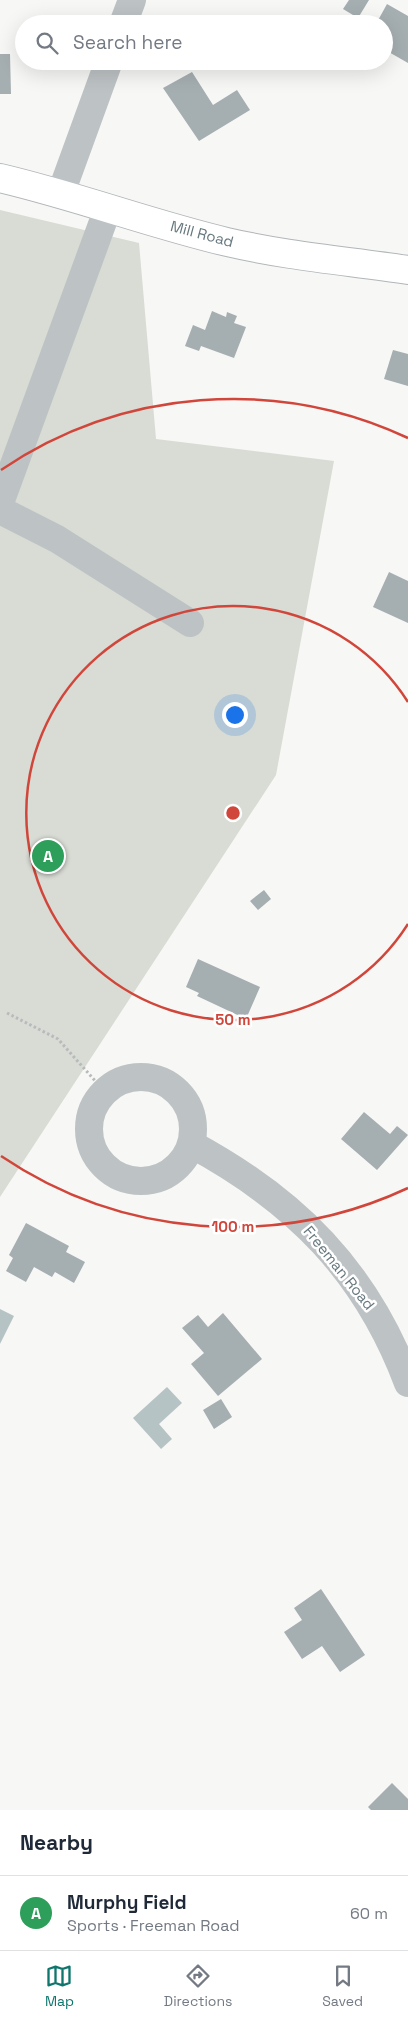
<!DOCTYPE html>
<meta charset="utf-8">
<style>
:root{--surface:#fff;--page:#f6f6f7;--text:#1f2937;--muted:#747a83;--line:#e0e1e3;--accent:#0f766e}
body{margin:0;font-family:"Space Grotesk",sans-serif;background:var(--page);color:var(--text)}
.you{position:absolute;left:234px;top:714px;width:18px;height:18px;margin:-12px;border:4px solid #fff;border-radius:50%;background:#1a73e8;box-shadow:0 0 0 8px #1a73e833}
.badge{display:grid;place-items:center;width:32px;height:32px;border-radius:50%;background:var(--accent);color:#fff;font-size:16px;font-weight:700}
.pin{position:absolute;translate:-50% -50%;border:2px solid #fff;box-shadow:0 1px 5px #0006}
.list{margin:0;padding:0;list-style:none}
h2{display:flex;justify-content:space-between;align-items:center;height:65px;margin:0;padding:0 20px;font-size:21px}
h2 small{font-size:16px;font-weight:400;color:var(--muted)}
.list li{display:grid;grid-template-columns:32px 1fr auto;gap:15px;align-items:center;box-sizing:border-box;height:75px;padding:0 20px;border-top:1px solid var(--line)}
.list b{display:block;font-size:19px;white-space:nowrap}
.list p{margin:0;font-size:16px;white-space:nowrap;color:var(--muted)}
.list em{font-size:16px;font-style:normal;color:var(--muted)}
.icon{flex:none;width:28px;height:28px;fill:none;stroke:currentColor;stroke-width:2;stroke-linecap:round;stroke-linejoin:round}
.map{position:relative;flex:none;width:408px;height:1810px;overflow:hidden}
.search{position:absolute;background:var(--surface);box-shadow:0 5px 20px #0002;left:15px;right:15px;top:15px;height:55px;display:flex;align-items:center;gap:12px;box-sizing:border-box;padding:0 18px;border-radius:28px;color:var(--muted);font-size:19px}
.sheet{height:140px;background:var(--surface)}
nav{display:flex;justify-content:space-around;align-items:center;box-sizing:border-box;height:70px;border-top:1px solid var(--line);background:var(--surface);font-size:14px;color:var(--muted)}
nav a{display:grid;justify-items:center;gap:2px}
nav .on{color:var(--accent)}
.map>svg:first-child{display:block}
.green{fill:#d8dcd4}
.water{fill:#b6c3c5}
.building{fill:#a5aeb1}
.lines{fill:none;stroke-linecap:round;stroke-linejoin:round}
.major-casing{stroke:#b1b6b9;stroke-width:30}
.path{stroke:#b7bbbd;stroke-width:3;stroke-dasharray:2.5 2.5;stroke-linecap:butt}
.minor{stroke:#bdc2c4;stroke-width:28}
.major{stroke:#fff;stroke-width:28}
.ring{fill:none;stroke:#d1463b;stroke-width:2.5}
.labels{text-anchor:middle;stroke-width:5;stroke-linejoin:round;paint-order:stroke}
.street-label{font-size:15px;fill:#66777d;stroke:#fff}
.centre{fill:#d1463b;stroke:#fff;stroke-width:2.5}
.ring-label{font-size:15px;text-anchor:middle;font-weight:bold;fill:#d1463b;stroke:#fff;stroke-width:5;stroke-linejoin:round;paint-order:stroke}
</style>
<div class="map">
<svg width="408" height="1810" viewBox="0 0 408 1810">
<rect width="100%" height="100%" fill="#f7f7f5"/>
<path class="green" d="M 0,210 L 139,243 L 156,439 L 334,461 L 276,775 L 0,1197 Z"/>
<path class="water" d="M 0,1309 L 14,1316 L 0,1344 Z
M 167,1387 L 182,1403 L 159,1424 L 172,1439 L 161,1449 L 133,1418 Z"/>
<path class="building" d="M 349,0 L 369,0 L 358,18 L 343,9 Z
M 387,4 L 408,16 L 408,63 L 387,51 L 390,47 L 384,44 L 384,24 L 376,24 Z
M 0,54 L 10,54 L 11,94 L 0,94 Z
M 192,72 L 213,105 L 237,90 L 250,110 L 199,141 L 163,88 Z
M 212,311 L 226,317 L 227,312 L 237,316 L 234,323 L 246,327 L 234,358 L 201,346 L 199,351 L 185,346 L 193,325 L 205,330 Z
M 393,350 L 408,354 L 408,386 L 384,379 Z
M 389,572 L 408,581 L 408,623 L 373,607 Z
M 264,890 L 271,899 L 258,910 L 250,901 Z
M 198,959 L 260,987 L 246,1019 L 197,996 L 199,993 L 186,987 Z
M 364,1112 L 390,1134 L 397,1126 L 408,1135 L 377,1170 L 341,1139 Z
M 26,1223 L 69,1246 L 66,1252 L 85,1262 L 74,1283 L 55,1272 L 52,1277 L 34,1267 L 26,1282 L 6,1271 L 13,1258 L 9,1255 Z
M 223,1313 L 262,1359 L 218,1396 L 191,1364 L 204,1353 L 182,1328 L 198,1315 L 208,1327 Z
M 221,1399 L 232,1417 L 214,1429 L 203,1410 Z
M 321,1589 L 365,1655 L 340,1672 L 322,1646 L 302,1659 L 284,1632 L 302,1620 L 294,1608 Z
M 392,1783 L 408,1799 L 408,1810 L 371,1810 L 368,1807 Z"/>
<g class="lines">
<g class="major-casing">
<path id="major" d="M 0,178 C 77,196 151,224 227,242 C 287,256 348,261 408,270"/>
</g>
<path class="path" d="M 7,1013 L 58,1039 L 105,1092"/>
<path class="minor" d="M 123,24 L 132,0
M 61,193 L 109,61
M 0,503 L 108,208
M 0,510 L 57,539 L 190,623
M89 1129a52 52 0 1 1 104 0a52 52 0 1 1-104 0Z
M 191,1144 C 295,1200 366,1271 408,1383"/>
<use href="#major" class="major"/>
</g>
<g class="ring">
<path d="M408 924A207 207 0 1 1 408 702"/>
<path d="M408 1188A414 414 0 0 1 1 1156M1 470A414 414 0 0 1 408 438"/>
</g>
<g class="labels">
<g class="street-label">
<text transform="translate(202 234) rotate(15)" y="5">Mill Road</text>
<text transform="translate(339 1268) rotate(51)" y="5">Freeman Road</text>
</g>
</g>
<circle cx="233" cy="813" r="8" class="centre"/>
<g class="ring-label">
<text x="233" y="1025">50 m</text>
<text x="233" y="1232">100 m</text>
</g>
</svg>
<div class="you"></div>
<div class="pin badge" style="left:48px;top:856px;background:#2e9e5b">A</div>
<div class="search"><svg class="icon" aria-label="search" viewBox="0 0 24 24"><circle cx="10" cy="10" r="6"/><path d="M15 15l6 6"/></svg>Search here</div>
</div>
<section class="sheet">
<h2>Nearby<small></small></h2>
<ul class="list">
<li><span class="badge" style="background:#2e9e5b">A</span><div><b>Murphy Field</b><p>Sports · Freeman Road</p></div><em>60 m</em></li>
</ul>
</section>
<nav>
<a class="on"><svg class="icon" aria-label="map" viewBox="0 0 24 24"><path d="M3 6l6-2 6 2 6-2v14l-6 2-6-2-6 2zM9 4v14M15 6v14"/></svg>Map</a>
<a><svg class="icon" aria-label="directions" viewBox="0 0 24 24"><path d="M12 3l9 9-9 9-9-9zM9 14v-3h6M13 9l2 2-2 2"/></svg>Directions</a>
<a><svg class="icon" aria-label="saved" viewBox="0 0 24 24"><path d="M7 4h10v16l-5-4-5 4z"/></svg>Saved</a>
</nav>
